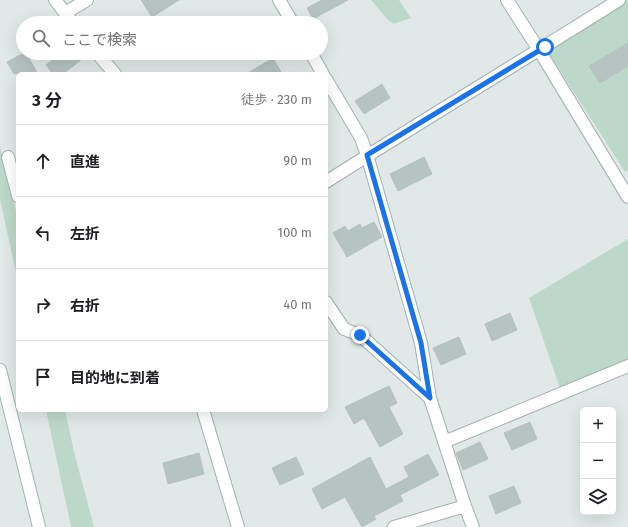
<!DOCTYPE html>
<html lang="ja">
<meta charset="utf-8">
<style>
:root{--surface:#fff;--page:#f2f2f2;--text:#202124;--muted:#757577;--line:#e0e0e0}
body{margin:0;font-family:"Fira Sans","Noto Sans JP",sans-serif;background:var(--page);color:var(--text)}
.controls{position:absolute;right:12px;bottom:12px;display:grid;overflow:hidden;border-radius:6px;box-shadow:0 4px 16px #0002}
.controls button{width:36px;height:36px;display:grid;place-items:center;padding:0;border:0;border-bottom:1px solid var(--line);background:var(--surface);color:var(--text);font:20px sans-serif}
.stop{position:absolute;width:12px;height:12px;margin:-9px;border:3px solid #1a73e8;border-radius:50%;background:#fff}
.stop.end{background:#1a73e8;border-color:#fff;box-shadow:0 1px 4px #0008}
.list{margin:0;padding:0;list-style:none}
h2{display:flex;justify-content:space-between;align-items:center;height:52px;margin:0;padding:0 16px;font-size:17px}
h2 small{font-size:13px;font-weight:400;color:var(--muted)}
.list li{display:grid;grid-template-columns:26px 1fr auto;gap:12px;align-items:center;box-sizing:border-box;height:72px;padding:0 16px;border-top:1px solid var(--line)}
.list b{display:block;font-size:15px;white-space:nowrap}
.list em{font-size:13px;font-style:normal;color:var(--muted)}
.icon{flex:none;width:22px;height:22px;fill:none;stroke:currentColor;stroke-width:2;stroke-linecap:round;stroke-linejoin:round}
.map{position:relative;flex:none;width:628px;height:527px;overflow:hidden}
.search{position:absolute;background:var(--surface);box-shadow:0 4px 16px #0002;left:16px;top:16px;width:312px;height:44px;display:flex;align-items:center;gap:10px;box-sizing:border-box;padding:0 14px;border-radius:22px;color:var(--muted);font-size:15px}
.panel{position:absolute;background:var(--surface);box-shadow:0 4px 16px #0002;left:16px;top:72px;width:312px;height:340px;border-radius:6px}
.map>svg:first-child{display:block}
.green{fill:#bcd8ca}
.building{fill:#b6c4c1;stroke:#b4c2c0}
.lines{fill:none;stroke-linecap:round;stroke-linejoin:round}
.street-casing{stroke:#a4b0af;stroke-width:14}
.secondary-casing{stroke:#a1b4b2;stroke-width:14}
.street{stroke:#fff;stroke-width:12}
.secondary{stroke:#fff;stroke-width:12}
.route{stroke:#1a73e8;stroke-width:5}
</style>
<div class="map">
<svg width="628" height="527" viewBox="0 0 628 527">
<rect width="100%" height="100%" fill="#e1e9e8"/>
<path class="green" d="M 371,0 L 399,0 L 411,18 L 394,24 L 388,20 Z
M 621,0 L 628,0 L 628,170 L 625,172 L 545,47 Z
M 0,147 L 18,219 L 18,282 L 0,199 Z
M 628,239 L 628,366 L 562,394 L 529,298 Z
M 46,410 L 65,410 L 74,452 L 94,527 L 71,527 Z"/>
<path class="building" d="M 141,0 L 179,0 L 152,17 Z
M 322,0 L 348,0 L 313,19 L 307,8 Z
M 628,43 L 628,66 L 600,83 L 589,66 Z
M 24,53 L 26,53 L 38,74 L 14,74 L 7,62 Z
M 61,53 L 90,53 L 63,74 L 53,74 L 46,65 Z
M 273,58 L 282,74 L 246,74 Z
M 382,84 L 390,98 L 364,114 L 355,101 Z
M 424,157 L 432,174 L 398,191 L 390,174 Z
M 374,222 L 382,237 L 347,257 L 333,233 L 345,226 L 348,231 L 360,224 L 362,228 Z
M 510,313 L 517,330 L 492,341 L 485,324 Z
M 459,337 L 466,354 L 441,365 L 433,348 Z
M 389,386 L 397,403 L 389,407 L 403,434 L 380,447 L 364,418 L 354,424 L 345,407 Z
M 530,422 L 537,439 L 512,450 L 504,433 Z
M 480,442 L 488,459 L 463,470 L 456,453 Z
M 199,453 L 204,474 L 168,484 L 163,463 Z
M 428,454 L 439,475 L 400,495 L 403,501 L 374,516 L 376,519 L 362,527 L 345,497 L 322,509 L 312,489 L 370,457 L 386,489 L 409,477 L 404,467 Z
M 296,457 L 304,474 L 280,485 L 272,468 Z
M 514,486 L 521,503 L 496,514 L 489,496 Z"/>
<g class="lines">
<g class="street-casing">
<path id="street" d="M 55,0 L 73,23
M 279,0 L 293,23
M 507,0 L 539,50 L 628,197
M 65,13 L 87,0
M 97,53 L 115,74
M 311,53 L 323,74
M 326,79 L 361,138 L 367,155 L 421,343 L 430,398 L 465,506 L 473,527
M 8,157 L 18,196
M 326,182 C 423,120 522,61 619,0
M 326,302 L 344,329 L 360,335 L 430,398
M 203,410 L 238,527
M 444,442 L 628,366
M 394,527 L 465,506"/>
</g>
<g class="secondary-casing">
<path id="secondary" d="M 0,370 L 39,527"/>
</g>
<use href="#street" class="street"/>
<use href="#secondary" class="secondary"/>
</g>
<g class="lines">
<path class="route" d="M 360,335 L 430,398 L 421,343 L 367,155 L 545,47"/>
</g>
</svg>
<div class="controls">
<button>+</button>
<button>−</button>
<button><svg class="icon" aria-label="layers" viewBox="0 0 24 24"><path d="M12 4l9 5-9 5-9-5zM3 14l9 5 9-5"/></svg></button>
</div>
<div class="stop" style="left:545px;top:47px"></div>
<div class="stop end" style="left:360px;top:335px"></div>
<div class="search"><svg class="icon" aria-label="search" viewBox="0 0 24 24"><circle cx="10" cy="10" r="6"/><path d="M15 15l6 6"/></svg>ここで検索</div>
<section class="panel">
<h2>3 分<small>徒歩 · 230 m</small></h2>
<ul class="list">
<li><svg class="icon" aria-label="ahead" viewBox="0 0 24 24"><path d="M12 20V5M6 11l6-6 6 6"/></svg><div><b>直進</b></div><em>90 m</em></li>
<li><svg class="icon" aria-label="left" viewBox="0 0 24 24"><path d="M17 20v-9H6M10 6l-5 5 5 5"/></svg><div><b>左折</b></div><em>100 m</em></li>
<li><svg class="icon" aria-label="right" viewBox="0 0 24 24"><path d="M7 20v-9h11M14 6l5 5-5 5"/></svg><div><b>右折</b></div><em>40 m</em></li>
<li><svg class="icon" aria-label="arrive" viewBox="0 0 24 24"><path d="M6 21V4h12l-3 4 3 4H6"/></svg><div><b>目的地に到着</b></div></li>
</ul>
</section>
</div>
